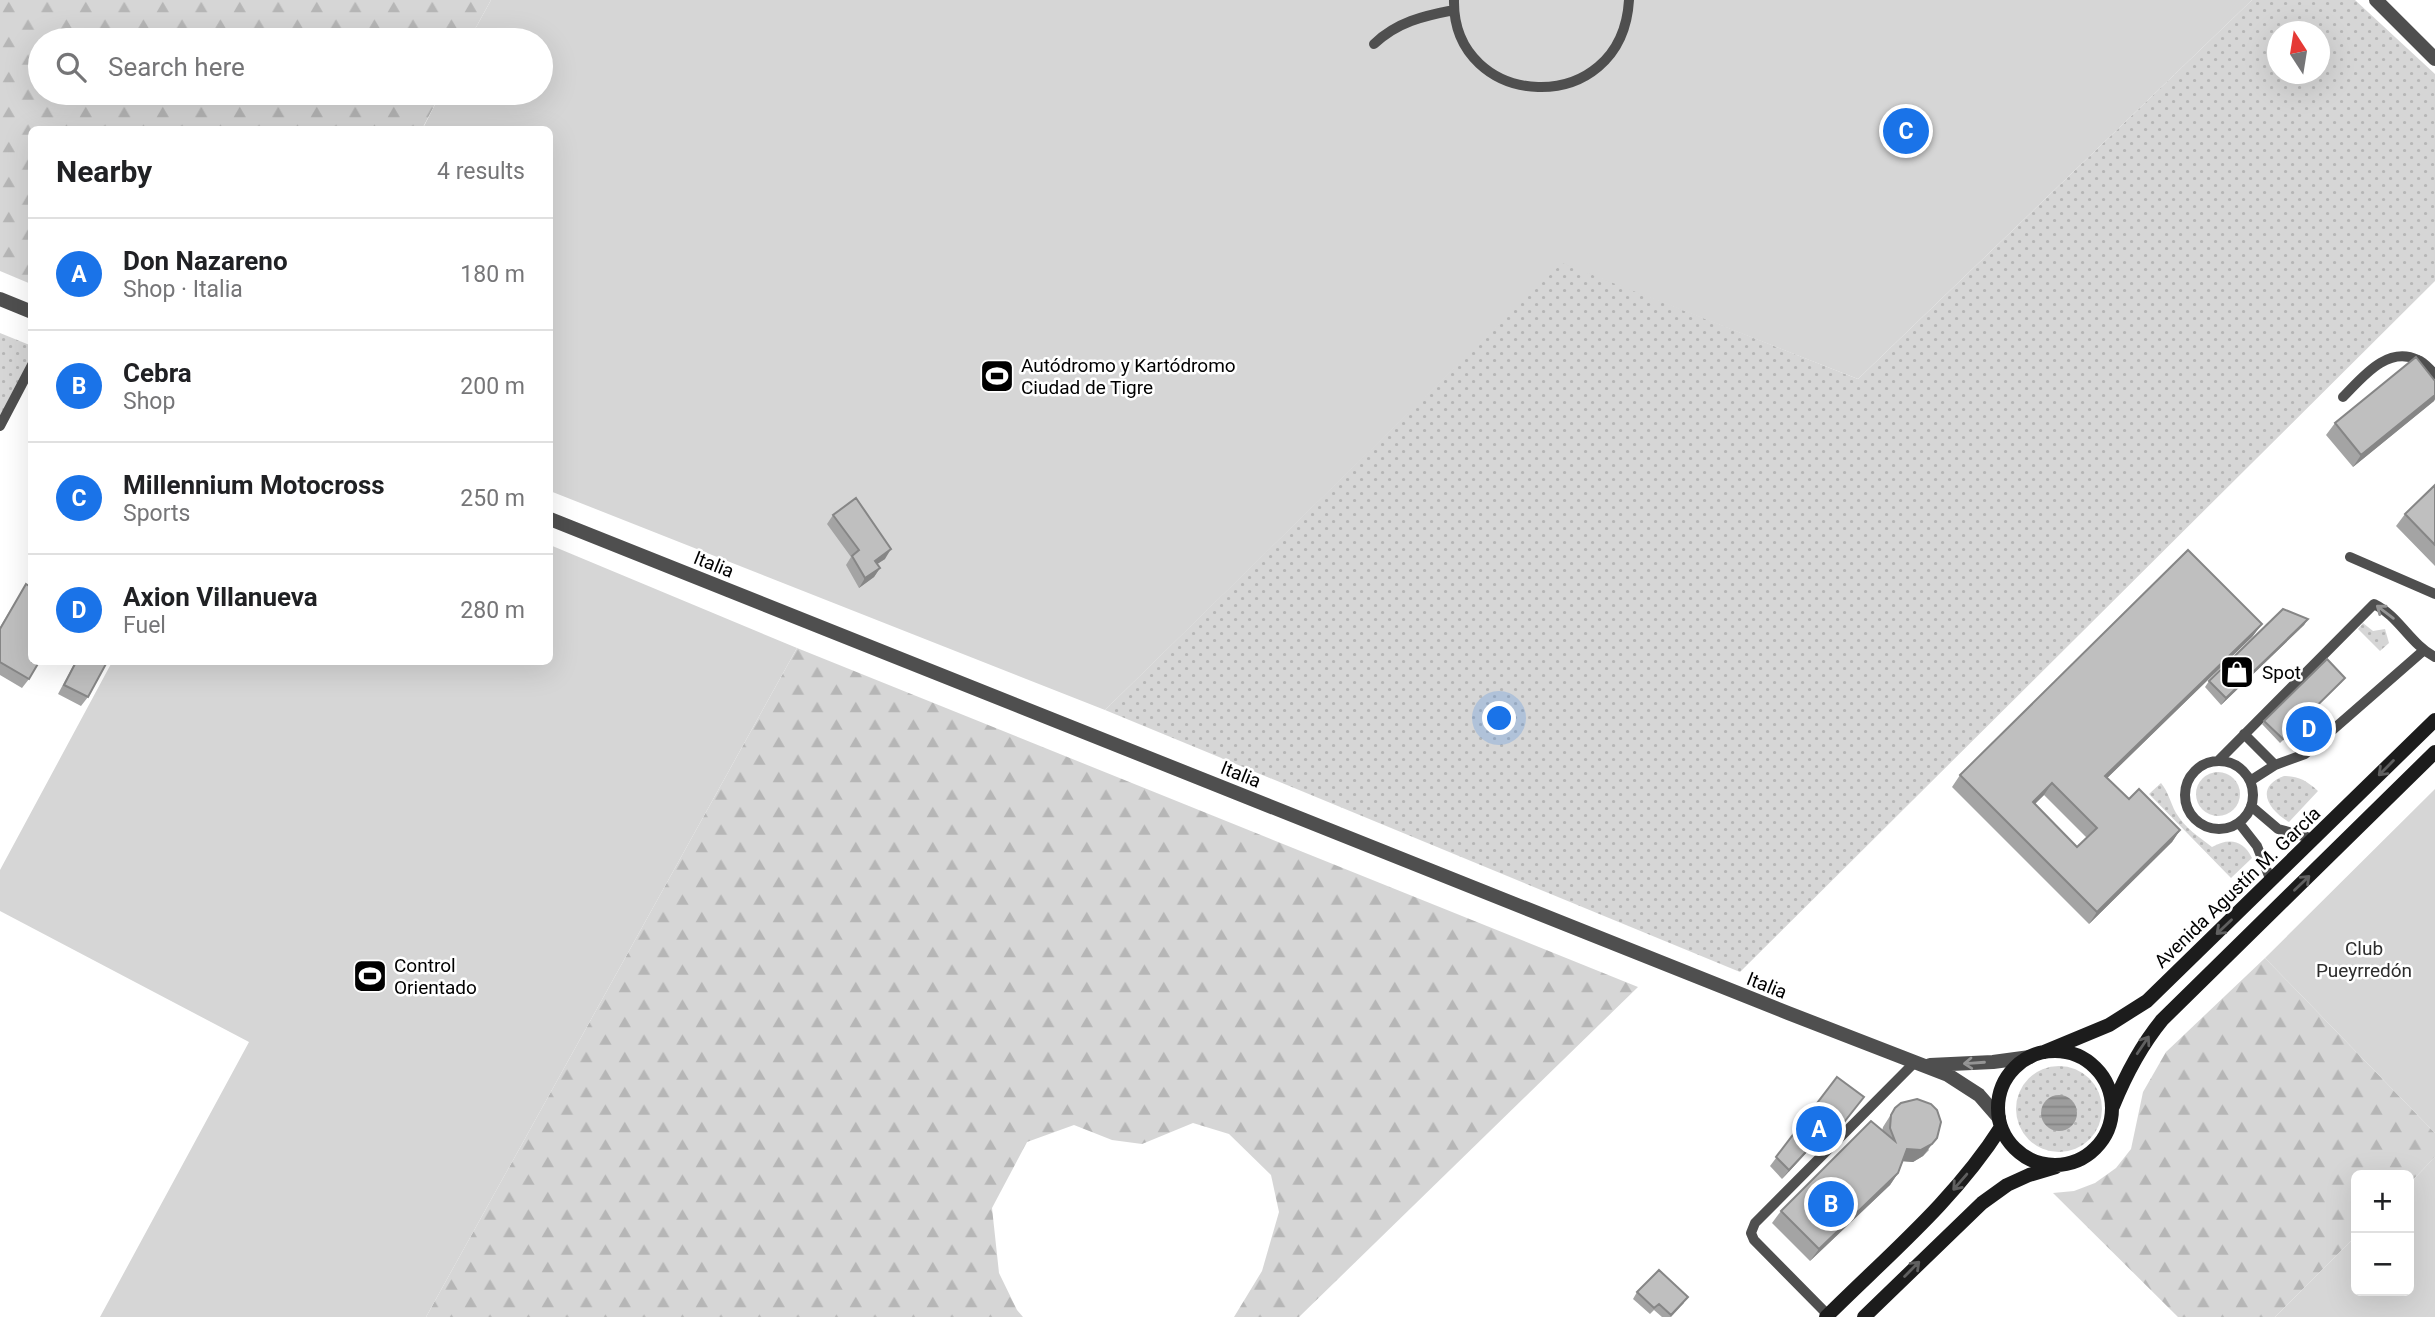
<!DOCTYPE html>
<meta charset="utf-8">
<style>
:root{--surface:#fff;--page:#f6f6f6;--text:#202124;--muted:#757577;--line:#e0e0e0;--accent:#1a73e8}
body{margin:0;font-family:Roboto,sans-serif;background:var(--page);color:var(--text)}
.controls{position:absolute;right:21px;bottom:21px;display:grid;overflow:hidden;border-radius:10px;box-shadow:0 7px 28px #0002}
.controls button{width:63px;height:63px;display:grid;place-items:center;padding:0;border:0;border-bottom:2px solid var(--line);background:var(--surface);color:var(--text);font:35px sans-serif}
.compass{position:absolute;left:2267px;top:21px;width:63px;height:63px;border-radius:50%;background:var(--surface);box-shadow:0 7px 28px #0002;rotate:348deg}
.you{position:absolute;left:1500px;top:719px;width:24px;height:24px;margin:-18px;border:5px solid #fff;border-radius:50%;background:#1a73e8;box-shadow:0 0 0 10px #1a73e833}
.badge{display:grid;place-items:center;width:46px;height:46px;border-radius:50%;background:var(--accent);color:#fff;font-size:23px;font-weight:700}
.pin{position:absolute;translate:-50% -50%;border:4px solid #fff;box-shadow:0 2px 7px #0006}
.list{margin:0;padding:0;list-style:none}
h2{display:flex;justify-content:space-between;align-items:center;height:91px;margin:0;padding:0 28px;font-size:30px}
h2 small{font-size:23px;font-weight:400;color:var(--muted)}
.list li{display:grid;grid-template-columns:46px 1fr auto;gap:21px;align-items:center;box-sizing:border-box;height:112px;padding:0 28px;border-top:2px solid var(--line)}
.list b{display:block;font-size:26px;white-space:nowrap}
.list p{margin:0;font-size:23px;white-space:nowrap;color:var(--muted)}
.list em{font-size:23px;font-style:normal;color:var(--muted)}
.icon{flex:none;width:38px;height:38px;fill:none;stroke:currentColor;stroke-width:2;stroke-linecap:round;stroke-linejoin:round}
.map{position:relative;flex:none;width:2435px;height:1317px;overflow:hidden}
.search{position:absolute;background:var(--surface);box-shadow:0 7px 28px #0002;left:28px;top:28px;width:525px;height:77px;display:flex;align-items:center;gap:18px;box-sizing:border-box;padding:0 24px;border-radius:38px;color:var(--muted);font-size:26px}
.panel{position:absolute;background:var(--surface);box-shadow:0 7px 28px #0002;left:28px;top:126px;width:525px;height:539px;border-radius:10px}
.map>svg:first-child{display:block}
.grass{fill:url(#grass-dots);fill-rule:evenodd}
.forest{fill:url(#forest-firs)}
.park{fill:#d6d6d6}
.water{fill:url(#water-rules)}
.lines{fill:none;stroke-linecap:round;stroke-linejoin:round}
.service{stroke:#4f4f4f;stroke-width:10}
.minor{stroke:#4f4f4f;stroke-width:14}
.tertiary{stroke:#4f4f4f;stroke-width:14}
.secondary{stroke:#1c1c1c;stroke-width:14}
.wall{fill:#a4a4a4;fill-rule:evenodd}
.shaded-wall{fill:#868686}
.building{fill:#bfbfbf;stroke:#868686;stroke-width:2;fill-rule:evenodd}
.oneway{stroke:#959595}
.oneway2{stroke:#606060}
.labels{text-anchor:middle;stroke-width:5;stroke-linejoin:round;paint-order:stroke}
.poi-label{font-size:19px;fill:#000;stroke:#fff;text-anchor:start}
.street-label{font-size:19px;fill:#000;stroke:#fff}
.park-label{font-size:19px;fill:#2d2d2d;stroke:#fff}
</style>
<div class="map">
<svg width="2435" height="1317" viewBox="0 0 2435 1317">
<defs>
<pattern id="grass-dots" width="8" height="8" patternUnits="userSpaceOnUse" patternTransform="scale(1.75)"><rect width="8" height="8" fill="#d6d6d6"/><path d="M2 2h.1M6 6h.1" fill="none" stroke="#b6b6b6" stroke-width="1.8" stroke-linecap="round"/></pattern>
<pattern id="forest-firs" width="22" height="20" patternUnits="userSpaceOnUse" patternTransform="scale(1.75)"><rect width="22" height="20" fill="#d6d6d6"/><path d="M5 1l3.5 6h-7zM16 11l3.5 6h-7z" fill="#b6b6b6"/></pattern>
<pattern id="water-rules" width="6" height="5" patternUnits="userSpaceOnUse" patternTransform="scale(1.75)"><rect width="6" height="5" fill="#9d9d9d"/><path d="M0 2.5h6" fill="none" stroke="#858585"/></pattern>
</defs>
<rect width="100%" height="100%" fill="#fff"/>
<path class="grass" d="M 2252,0 L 2355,0 L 2435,74 L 2435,281 L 1740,972 L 1105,710 L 1562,262 L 1858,379 ZM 2278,32 L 2320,32 L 2320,74 L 2278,74 Z
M 0,333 L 32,346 L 31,363 L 0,422 Z
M 2363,623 L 2373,631 L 2385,629 L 2389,643 L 2380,651 L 2358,629 Z
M2196 794a22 22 0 1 1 44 0a22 22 0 1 1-44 0Z
M 2284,776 C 2299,776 2307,781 2318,791 L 2289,822 C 2268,810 2254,787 2284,776 Z
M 2161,783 C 2169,793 2170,802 2176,813 C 2185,828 2199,837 2212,847 C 2228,838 2243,839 2252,858 L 2231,878 L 2149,794 Z
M2016 1109a43 43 0 1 1 86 0a43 43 0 1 1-86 0Z"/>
<path class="forest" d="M 0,0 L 491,0 L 469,40 L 40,40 L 40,93 L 441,93 L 422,129 L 32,130 L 31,284 L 0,271 Z
M 797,648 L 1638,987 L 1299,1317 L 1234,1317 L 1262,1271 L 1279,1212 L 1271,1175 L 1229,1134 L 1193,1123 L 1142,1144 L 1112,1140 L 1074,1125 L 1027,1142 L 992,1208 L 999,1273 L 1017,1310 L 1023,1317 L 426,1317 Z
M 2265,958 L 2435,1133 L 2435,1157 L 2409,1184 L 2409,1175 L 2356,1175 L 2356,1236 L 2275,1317 L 2178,1317 L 2053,1193 L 2074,1191 L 2095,1183 L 2116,1168 L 2131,1149 L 2143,1092 L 2166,1052 Z"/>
<path class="park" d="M 491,0 L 2252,0 L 1858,379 L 1562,263 L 1105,710 L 550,491 L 550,130 L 422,130 L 441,93 L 541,93 L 541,40 L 469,40 Z
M 550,545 L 797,648 L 426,1317 L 100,1317 L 249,1042 L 0,911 L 0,870 L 112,662 L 550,662 Z
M 2435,789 L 2435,1133 L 2265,958 Z
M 2435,1157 L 2435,1317 L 2275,1317 L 2356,1236 L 2356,1291 L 2409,1291 L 2409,1184 Z"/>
<path class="water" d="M2041 1113a18 18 0 1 1 36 0a18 18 0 1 1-36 0Z"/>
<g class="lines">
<path class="service" d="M 1454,0 C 1452,111 1622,121 1629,0
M 1374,44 C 1397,22 1423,16 1454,10
M 2343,397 C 2362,378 2387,345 2418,360 C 2424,362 2430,370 2435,374
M 0,426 L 32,365
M 2350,557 L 2435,594
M 2244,734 L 2275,765
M 2219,760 L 2374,604 C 2399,616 2410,644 2435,657
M2185 795a34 34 0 1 1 68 0a34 34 0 1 1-68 0Z
M 2250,781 L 2275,765 L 2305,754 L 2423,651
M 2251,806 L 2278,829 L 2314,839
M 2239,823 L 2257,846 L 2271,881
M 1828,1315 L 1754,1240 L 1751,1233 L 1755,1223 L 1914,1063"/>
<path class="minor" d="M 2376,0 L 2435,59"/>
<path class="tertiary" d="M 0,299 L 32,312
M 550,519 L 1788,1013 L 1948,1075 L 1979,1095 L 1999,1118
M 1930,1065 L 1993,1062 L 2030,1057"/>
<path class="secondary" d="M1998 1108a57 57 0 1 1 114 0a57 57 0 1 1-114 0Z
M 2044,1052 L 2109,1025 L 2147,1001 L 2435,720
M 2113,1106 C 2126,1074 2140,1047 2162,1020 L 2435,752
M 1826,1317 C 1887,1256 1954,1201 2001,1127
M 1864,1317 L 1982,1203 L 2007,1185 L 2029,1175 L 2056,1167"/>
</g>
<path class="wall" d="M 2435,381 L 2435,399 L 2434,401 L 2353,467 L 2326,435 L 2335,423 Z
M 2435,485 L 2435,566 L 2396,526 L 2405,514 Z
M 833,515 L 885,559 L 877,564 L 880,568 L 874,577 L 859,588 L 846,565 L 851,557 L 827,524 Z
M 26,584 L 29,679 L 22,688 L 0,675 L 0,627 Z
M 2308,619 L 2304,625 L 2221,705 L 2205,687 L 2209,681 Z
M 2253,636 L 2107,778 L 2129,799 L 2180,830 L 2172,842 L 2089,924 L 1952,787 L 1960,775 ZM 2044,795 L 2087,838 L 2077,847 L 2035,804 Z
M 75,662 L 107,662 L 88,697 L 81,706 L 58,694 Z
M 2343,681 L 2280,743 L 2262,724 L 2264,721 Z
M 1837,1077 L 1864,1097 L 1820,1154 L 1807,1152 L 1782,1179 L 1770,1166 Z
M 1895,1108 L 1929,1150 L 1923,1156 L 1913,1162 L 1903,1161 L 1898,1173 L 1890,1185 L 1810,1261 L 1772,1223 L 1781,1211 L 1882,1131 L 1883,1127 Z
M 1637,1292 L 1684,1303 L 1671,1317 L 1662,1317 L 1654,1310 L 1650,1314 L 1633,1299 Z"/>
<path class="shaded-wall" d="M 2435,395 L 2435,399 L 2434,401 L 2353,467 L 2361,455 Z
M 891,549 L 885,559 L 868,570 L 875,561 Z
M 880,568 L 874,577 L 859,588 L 865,578 Z
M 2308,619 L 2304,625 L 2221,705 L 2226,698 Z
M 2262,624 L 2253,636 L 2097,788 L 2105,776 Z
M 2052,783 L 2044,795 L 2024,814 L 2033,802 Z
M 2180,830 L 2172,842 L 2089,924 L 2097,912 Z
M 1864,1097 L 1820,1154 L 1807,1152 L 1782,1179 L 1789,1170 L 1814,1143 Z
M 1937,1138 L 1923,1156 L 1913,1162 L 1899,1161 L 1907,1149 Z
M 1898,1173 L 1890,1185 L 1810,1261 L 1819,1249 Z"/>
<path class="building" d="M 2416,357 L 2435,381 L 2435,395 L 2361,455 L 2335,423 Z
M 2435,485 L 2435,545 L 2405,514 Z
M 856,498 L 891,549 L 875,561 L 880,568 L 865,578 L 852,556 L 859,550 L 833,515 Z
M 2188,550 L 2262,624 L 2105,776 L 2129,799 L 2139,789 L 2180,830 L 2097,912 L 1960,775 ZM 2052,783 L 2097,828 L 2077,847 L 2033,802 Z
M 26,584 L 32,588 L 32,662 L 39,662 L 29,679 L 0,662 L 0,629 Z
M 2283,609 L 2308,619 L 2226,698 L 2209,681 Z
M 2327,659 L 2345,678 L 2283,739 L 2264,721 Z
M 76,662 L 107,662 L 88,697 L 64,685 Z
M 1837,1077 L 1864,1097 L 1826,1145 L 1814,1143 L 1789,1170 L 1776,1157 Z
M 1917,1099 L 1931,1104 L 1937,1110 L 1941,1122 L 1937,1138 L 1932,1144 L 1921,1150 L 1907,1149 L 1898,1173 L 1819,1249 L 1781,1211 L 1871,1121 L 1895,1141 L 1890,1128 L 1891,1115 L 1895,1108 L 1901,1103 Z
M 1659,1270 L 1688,1297 L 1671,1315 L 1659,1304 L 1654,1308 L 1637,1292 Z"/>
<defs><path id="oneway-shaft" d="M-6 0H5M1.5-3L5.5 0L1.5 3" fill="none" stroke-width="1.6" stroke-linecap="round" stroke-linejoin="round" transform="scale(1.75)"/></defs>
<g class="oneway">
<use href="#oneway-shaft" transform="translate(2385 612) rotate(-143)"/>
<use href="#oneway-shaft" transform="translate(1974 1063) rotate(176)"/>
</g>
<g class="oneway2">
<use href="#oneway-shaft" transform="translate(2386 768) rotate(135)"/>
<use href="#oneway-shaft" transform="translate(2302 883) rotate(-44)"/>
<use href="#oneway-shaft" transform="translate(2224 927) rotate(136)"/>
<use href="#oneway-shaft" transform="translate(2143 1045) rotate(-56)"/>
<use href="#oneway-shaft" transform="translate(1960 1182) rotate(131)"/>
<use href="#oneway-shaft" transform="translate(1912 1269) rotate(-45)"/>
</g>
<defs>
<g id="stadium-square" transform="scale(1.75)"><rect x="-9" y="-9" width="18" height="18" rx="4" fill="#000" stroke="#fff"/><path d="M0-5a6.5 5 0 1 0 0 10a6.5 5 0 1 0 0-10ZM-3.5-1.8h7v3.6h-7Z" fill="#fff"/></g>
<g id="shop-square" transform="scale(1.75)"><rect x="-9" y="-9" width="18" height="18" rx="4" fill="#000" stroke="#fff"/><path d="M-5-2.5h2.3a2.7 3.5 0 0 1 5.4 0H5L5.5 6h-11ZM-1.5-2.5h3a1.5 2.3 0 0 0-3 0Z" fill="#fff"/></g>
</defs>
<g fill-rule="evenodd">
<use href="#stadium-square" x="997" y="376"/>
<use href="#shop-square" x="2237" y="672"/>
<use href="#stadium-square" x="370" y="976"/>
</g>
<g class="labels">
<g class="poi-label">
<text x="1021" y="372">Autódromo y Kartódromo<tspan x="1021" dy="22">Ciudad de Tigre</tspan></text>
<text x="2262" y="679">Spot</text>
<text x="394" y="972">Control<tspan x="394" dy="22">Orientado</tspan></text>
</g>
<g class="street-label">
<text transform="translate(714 564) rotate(22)" y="7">Italia</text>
<text transform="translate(1241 774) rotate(22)" y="7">Italia</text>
<text transform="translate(2237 887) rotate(-44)" y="7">Avenida Agustín M. García</text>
<text transform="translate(1767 985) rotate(22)" y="7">Italia</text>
</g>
<g class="park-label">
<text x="2364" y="955">Club<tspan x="2364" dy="22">Pueyrredón</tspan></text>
</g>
</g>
</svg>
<div class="controls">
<button>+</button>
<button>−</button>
</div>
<svg class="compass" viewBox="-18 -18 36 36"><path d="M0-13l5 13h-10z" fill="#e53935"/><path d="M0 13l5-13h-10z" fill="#757577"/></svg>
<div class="you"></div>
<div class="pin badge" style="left:1819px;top:1129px">A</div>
<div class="pin badge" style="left:1831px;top:1204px">B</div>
<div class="pin badge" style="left:1906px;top:131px">C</div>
<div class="pin badge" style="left:2309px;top:729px">D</div>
<div class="search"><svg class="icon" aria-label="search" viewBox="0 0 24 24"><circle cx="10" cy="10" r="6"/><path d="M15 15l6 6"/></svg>Search here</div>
<section class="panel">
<h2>Nearby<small>4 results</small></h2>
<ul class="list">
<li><span class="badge">A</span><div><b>Don Nazareno</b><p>Shop · Italia</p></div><em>180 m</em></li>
<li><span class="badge">B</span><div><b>Cebra</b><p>Shop</p></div><em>200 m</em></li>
<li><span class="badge">C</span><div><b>Millennium Motocross</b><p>Sports</p></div><em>250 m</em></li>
<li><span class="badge">D</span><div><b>Axion Villanueva</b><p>Fuel</p></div><em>280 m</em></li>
</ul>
</section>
</div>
